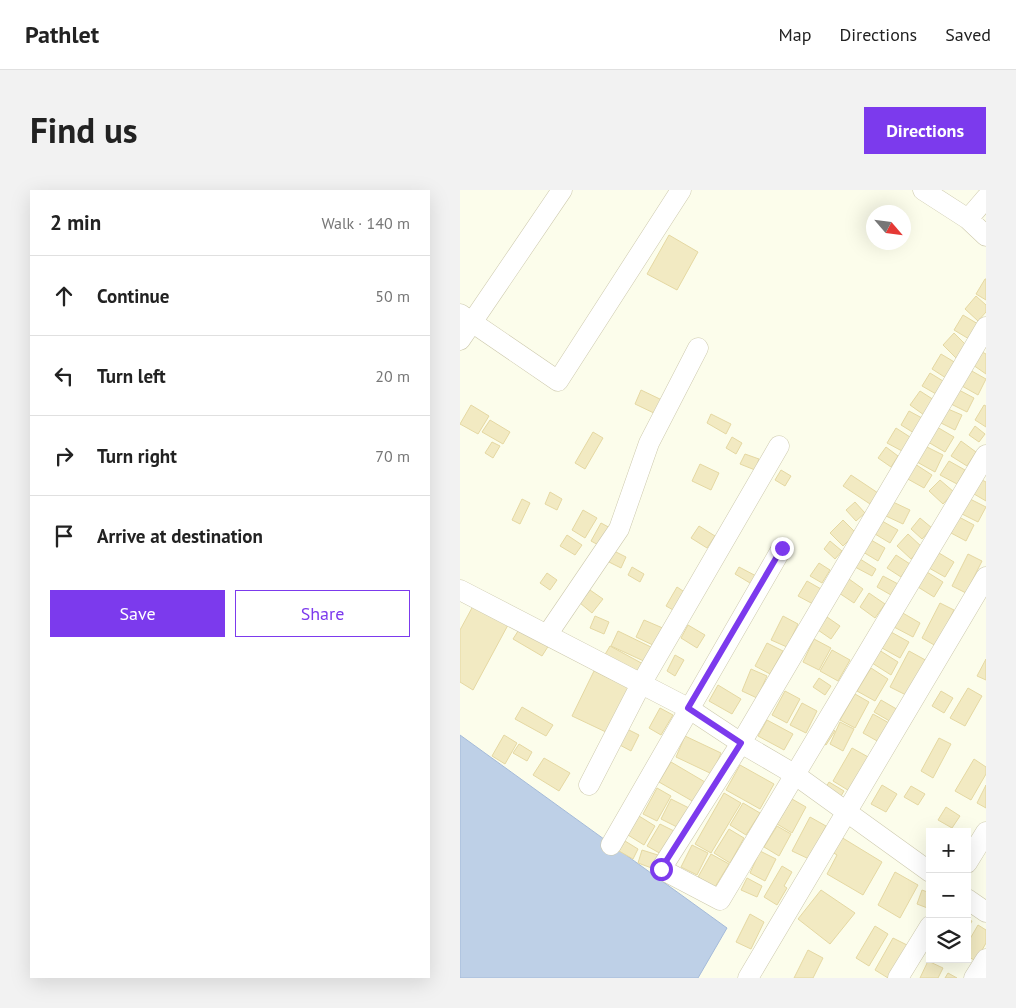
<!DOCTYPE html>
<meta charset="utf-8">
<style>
:root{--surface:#fff;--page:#f2f2f2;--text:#222;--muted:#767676;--line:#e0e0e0;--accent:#7c3aed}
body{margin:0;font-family:"PT Sans",sans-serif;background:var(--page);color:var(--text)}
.controls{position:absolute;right:15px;bottom:15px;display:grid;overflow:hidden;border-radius:0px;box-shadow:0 5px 20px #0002}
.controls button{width:45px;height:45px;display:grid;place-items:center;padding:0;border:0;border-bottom:1px solid var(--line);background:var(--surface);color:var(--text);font:25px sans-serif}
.compass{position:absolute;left:406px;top:15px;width:45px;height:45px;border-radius:50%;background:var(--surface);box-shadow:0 5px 20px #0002;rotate:118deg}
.stop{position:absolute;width:15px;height:15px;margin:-11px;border:4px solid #7c3aed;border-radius:50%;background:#fff}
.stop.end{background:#7c3aed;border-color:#fff;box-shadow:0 1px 5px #0008}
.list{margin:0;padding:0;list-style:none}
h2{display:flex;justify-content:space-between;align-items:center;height:65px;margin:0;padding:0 20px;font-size:21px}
h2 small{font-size:16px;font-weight:400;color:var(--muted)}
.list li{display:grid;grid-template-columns:32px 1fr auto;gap:15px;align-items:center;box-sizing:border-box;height:80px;padding:0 20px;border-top:1px solid var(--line)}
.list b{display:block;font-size:19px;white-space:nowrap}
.list em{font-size:16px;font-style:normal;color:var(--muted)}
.actions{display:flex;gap:10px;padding:15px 20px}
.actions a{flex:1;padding:11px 0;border:1px solid var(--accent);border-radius:0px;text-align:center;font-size:18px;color:var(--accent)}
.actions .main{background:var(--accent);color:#fff}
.icon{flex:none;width:28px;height:28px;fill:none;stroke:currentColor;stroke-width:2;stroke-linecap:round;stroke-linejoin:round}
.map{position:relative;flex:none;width:526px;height:788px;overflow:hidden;border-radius:0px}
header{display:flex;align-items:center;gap:30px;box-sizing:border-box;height:70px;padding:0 25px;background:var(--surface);border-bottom:1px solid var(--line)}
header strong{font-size:24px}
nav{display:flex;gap:28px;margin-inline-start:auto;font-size:18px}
.intro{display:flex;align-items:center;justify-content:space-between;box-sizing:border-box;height:120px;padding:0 30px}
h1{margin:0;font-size:35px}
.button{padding:12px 22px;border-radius:0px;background:var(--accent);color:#fff;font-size:18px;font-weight:700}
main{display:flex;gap:30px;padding:0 30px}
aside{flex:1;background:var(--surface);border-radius:0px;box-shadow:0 5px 20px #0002}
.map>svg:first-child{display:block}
.water{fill:#bed0e7;stroke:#a4bad9}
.building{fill:#f2eac2;stroke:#e5d8a2}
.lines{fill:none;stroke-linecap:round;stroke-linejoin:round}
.minor-casing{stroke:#cdc9ad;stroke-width:21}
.minor{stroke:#fff;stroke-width:20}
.route{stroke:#7c3aed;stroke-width:6}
</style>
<header>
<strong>Pathlet</strong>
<nav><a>Map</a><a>Directions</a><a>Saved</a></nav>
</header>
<div class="intro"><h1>Find us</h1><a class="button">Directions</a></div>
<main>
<aside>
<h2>2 min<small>Walk · 140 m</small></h2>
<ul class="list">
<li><svg class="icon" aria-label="ahead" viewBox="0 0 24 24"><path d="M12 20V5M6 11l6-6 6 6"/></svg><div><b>Continue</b></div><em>50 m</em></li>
<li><svg class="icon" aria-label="left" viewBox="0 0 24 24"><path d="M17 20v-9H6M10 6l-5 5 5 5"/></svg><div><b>Turn left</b></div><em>20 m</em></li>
<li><svg class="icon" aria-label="right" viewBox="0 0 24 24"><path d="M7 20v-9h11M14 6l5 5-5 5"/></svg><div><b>Turn right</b></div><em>70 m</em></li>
<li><svg class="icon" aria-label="arrive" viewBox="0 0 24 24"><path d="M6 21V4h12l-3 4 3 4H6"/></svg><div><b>Arrive at destination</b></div></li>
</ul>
<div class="actions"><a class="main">Save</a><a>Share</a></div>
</aside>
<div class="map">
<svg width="526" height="788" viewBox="0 0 526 788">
<rect width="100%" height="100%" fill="#fcfdeb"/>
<path class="water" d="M 0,545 L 267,738 L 238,788 L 0,788 Z"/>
<path class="building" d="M 209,45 L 238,62 L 217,100 L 187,84 Z
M 525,89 L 526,89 L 526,110 L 516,104 Z
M 516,106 L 526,115 L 526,122 L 518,131 L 505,119 Z
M 503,125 L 518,134 L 509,149 L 494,140 Z
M 494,143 L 507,156 L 496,168 L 483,155 Z
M 522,162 L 526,164 L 526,184 L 513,175 Z
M 481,164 L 496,173 L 486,188 L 472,179 Z
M 510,180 L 526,189 L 518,205 L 502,196 Z
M 470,183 L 483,191 L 476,204 L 462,196 Z
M 181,200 L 204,211 L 198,225 L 175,214 Z
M 499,200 L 514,208 L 507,222 L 491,214 Z
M 460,201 L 474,210 L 464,225 L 450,215 Z
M 11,215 L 29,226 L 18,244 L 0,234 Z
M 524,215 L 526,216 L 526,237 L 515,230 Z
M 488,219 L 502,225 L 495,240 L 481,233 Z
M 449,221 L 462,228 L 454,243 L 441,235 Z
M 251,224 L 271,234 L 266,244 L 247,233 Z
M 30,230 L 50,242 L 43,254 L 22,242 Z
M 515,236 L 525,244 L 519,252 L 509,245 Z
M 477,237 L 494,247 L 485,262 L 468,252 Z
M 436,238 L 450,247 L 442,261 L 427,253 Z
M 133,242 L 143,248 L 125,279 L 115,273 Z
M 272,247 L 282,253 L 276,264 L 266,258 Z
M 501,251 L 516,262 L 507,276 L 491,266 Z
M 32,252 L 40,256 L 33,268 L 25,263 Z
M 465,256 L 483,265 L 475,282 L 457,272 Z
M 426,257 L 438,266 L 431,277 L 418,268 Z
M 285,264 L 299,269 L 295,280 L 280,274 Z
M 489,271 L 505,280 L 497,294 L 480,285 Z
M 240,274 L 259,283 L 251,300 L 232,291 Z
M 455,274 L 472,285 L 464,298 L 446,288 Z
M 321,280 L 331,286 L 325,296 L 315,290 Z
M 391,285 L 418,303 L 410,314 L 383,296 Z
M 480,290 L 494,302 L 483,314 L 469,301 Z
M 522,290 L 526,292 L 526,311 L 514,304 Z
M 90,302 L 102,309 L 97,320 L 85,314 Z
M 62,309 L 70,313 L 60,334 L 52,330 Z
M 510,309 L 526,317 L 518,332 L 502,324 Z
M 395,312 L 405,323 L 396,331 L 386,320 Z
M 433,312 L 450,320 L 443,334 L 426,326 Z
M 123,320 L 137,328 L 125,348 L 112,340 Z
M 499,327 L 514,335 L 506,351 L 491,343 Z
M 460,328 L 472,338 L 462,349 L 451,339 Z
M 383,330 L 396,343 L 383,356 L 370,343 Z
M 422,331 L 438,340 L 430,353 L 415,344 Z
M 141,333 L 154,340 L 144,358 L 131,351 Z
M 239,336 L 255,346 L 247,358 L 231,348 Z
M 448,344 L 462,357 L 451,369 L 437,356 Z
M 107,345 L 122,355 L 115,365 L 100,356 Z
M 411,350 L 425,358 L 418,371 L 403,362 Z
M 370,351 L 382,361 L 375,369 L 364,359 Z
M 154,361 L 166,367 L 161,378 L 149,372 Z
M 479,363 L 494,372 L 485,387 L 469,378 Z
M 508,364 L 522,371 L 506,403 L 492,396 Z
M 436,365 L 450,374 L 441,387 L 427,378 Z
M 400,369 L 416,379 L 412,386 L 395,377 Z
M 359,373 L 370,380 L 362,393 L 350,386 Z
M 172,377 L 184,384 L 180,392 L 168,385 Z
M 279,377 L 300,388 L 295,396 L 275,384 Z
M 467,382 L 483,392 L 474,407 L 458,397 Z
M 87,383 L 97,390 L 90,400 L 80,393 Z
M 423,386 L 438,394 L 431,405 L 417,397 Z
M 389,389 L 403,399 L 394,413 L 379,403 Z
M 347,391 L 361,399 L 353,414 L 338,406 Z
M 217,397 L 226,403 L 215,421 L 206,416 Z
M 130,400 L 143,409 L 132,423 L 120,413 Z
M 409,403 L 425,414 L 415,428 L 400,417 Z
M 480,413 L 494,420 L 476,456 L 462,448 Z
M 13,416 L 48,435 L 13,500 L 0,492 L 0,440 Z
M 441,422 L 460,433 L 453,447 L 434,437 Z
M 135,426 L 149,432 L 144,444 L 130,438 Z
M 323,426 L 338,434 L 327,457 L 311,450 Z
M 367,427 L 380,436 L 371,449 L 358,440 Z
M 184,430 L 205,439 L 197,457 L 176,447 Z
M 228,435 L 245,445 L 237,458 L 221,448 Z
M 60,438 L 89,455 L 82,466 L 53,449 Z
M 158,441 L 195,459 L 188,473 L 151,456 Z
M 431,442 L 449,452 L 440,468 L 422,458 Z
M 354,449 L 371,458 L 359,480 L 343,472 Z
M 307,453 L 323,461 L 310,484 L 295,476 Z
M 150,456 L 185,475 L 179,486 L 143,468 Z
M 372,460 L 390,470 L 378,491 L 360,481 Z
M 419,460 L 438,472 L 431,485 L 412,473 Z
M 449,461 L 469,472 L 450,507 L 430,497 Z
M 215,465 L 224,470 L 215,486 L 207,481 Z
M 526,469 L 526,490 L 517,486 Z
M 411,478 L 428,489 L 415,511 L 397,501 Z
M 291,479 L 307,486 L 297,508 L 282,501 Z
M 134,481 L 169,498 L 148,543 L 112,526 Z
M 359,488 L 371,496 L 365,505 L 353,497 Z
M 258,495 L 281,509 L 272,524 L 249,511 Z
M 508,498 L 522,506 L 505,536 L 490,528 Z
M 325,501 L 340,509 L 327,533 L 312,525 Z
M 481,501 L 493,508 L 484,523 L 472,516 Z
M 395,504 L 409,512 L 395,538 L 380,530 Z
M 421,510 L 440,521 L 433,533 L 414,522 Z
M 342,513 L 357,521 L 346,543 L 330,535 Z
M 62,517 L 93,535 L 86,546 L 55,529 Z
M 200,518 L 213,525 L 201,545 L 189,538 Z
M 413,524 L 429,533 L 419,552 L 403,543 Z
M 307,530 L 333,544 L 324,560 L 298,546 Z
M 380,532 L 394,539 L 383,561 L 370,554 Z
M 367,536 L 375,541 L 366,555 L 358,550 Z
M 165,538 L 179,545 L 171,561 L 158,554 Z
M 44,545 L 57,553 L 45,574 L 32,566 Z
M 225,546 L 261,563 L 252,584 L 216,567 Z
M 479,548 L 491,554 L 473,588 L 461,581 Z
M 59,554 L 72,562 L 67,571 L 53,563 Z
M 392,558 L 410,568 L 391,602 L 373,591 Z
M 84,568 L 110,583 L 99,601 L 73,585 Z
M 514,569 L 526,577 L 526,584 L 511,610 L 495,601 Z
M 211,572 L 245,592 L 234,612 L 199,592 Z
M 280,575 L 314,594 L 300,619 L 266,600 Z
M 369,592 L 384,601 L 378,611 L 363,602 Z
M 422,595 L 437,604 L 426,622 L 411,614 Z
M 526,595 L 526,618 L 517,613 Z
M 451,596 L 465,604 L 458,615 L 444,607 Z
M 197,598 L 211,606 L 197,631 L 183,624 Z
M 264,603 L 281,613 L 251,663 L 235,654 Z
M 211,609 L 229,618 L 219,638 L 201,629 Z
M 332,609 L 346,617 L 332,643 L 317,634 Z
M 283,613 L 300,623 L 286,645 L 270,635 Z
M 486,617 L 500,626 L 492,638 L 478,630 Z
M 179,626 L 195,636 L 184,655 L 168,645 Z
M 350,627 L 366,636 L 349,669 L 332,661 Z
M 200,634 L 216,642 L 203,665 L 187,656 Z
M 317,636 L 331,644 L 319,666 L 304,657 Z
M 269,639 L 284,648 L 270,673 L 254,663 Z
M 381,647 L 422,672 L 403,705 L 367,684 L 377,665 L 372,662 Z
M 165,651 L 178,659 L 173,669 L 159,661 Z
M 232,655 L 248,663 L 237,685 L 221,677 Z
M 182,660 L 201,666 L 197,680 L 178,673 Z
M 300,661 L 316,669 L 305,691 L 290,683 Z
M 251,664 L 269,674 L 255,697 L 238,687 Z
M 322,676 L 332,682 L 324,696 L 327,698 L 317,715 L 304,707 Z
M 435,682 L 458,695 L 440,728 L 418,715 Z
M 287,688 L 302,696 L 297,707 L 281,700 Z
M 361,700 L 395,723 L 370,754 L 338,729 Z
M 462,700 L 470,703 L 470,719 L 457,714 Z
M 290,724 L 304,732 L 291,759 L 276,752 Z
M 507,729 L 512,731 L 507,740 Z
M 518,735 L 526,740 L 526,753 L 516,771 L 507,766 L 507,754 Z
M 415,736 L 428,744 L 409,776 L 396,768 Z
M 433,748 L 449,756 L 428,788 L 415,780 Z
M 348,760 L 363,768 L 353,788 L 334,788 Z
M 468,771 L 483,778 L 478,788 L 460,788 Z
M 488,783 L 497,788 L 485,788 Z"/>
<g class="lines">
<g class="minor-casing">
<path id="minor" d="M 463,0 L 508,29 L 526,46
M 508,29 L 526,8
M 0,124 L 98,191 L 221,0
M 0,150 L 102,0
M 0,400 L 228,518 L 281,553 L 526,137
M 87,445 L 159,339 L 189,253 L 238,158
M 129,595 L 181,494 L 319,256
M 151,655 L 322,358
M 507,673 L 526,642
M 470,682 L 334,584 L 281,553 L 201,679 L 260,710 L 526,265
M 507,709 L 526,722
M 288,788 L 526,387
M 438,788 L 470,736
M 514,788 L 526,769"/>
</g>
<use href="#minor" class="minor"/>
</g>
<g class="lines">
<path class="route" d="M 201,679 L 281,553 L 228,518 L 322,358"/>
</g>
</svg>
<div class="controls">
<button>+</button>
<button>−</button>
<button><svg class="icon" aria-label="layers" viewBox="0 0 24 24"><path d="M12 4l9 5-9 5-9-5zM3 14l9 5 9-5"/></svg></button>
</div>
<svg class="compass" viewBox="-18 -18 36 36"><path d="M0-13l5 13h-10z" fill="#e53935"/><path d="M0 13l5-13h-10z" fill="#767676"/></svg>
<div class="stop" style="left:201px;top:679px"></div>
<div class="stop end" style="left:322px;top:358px"></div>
</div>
</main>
